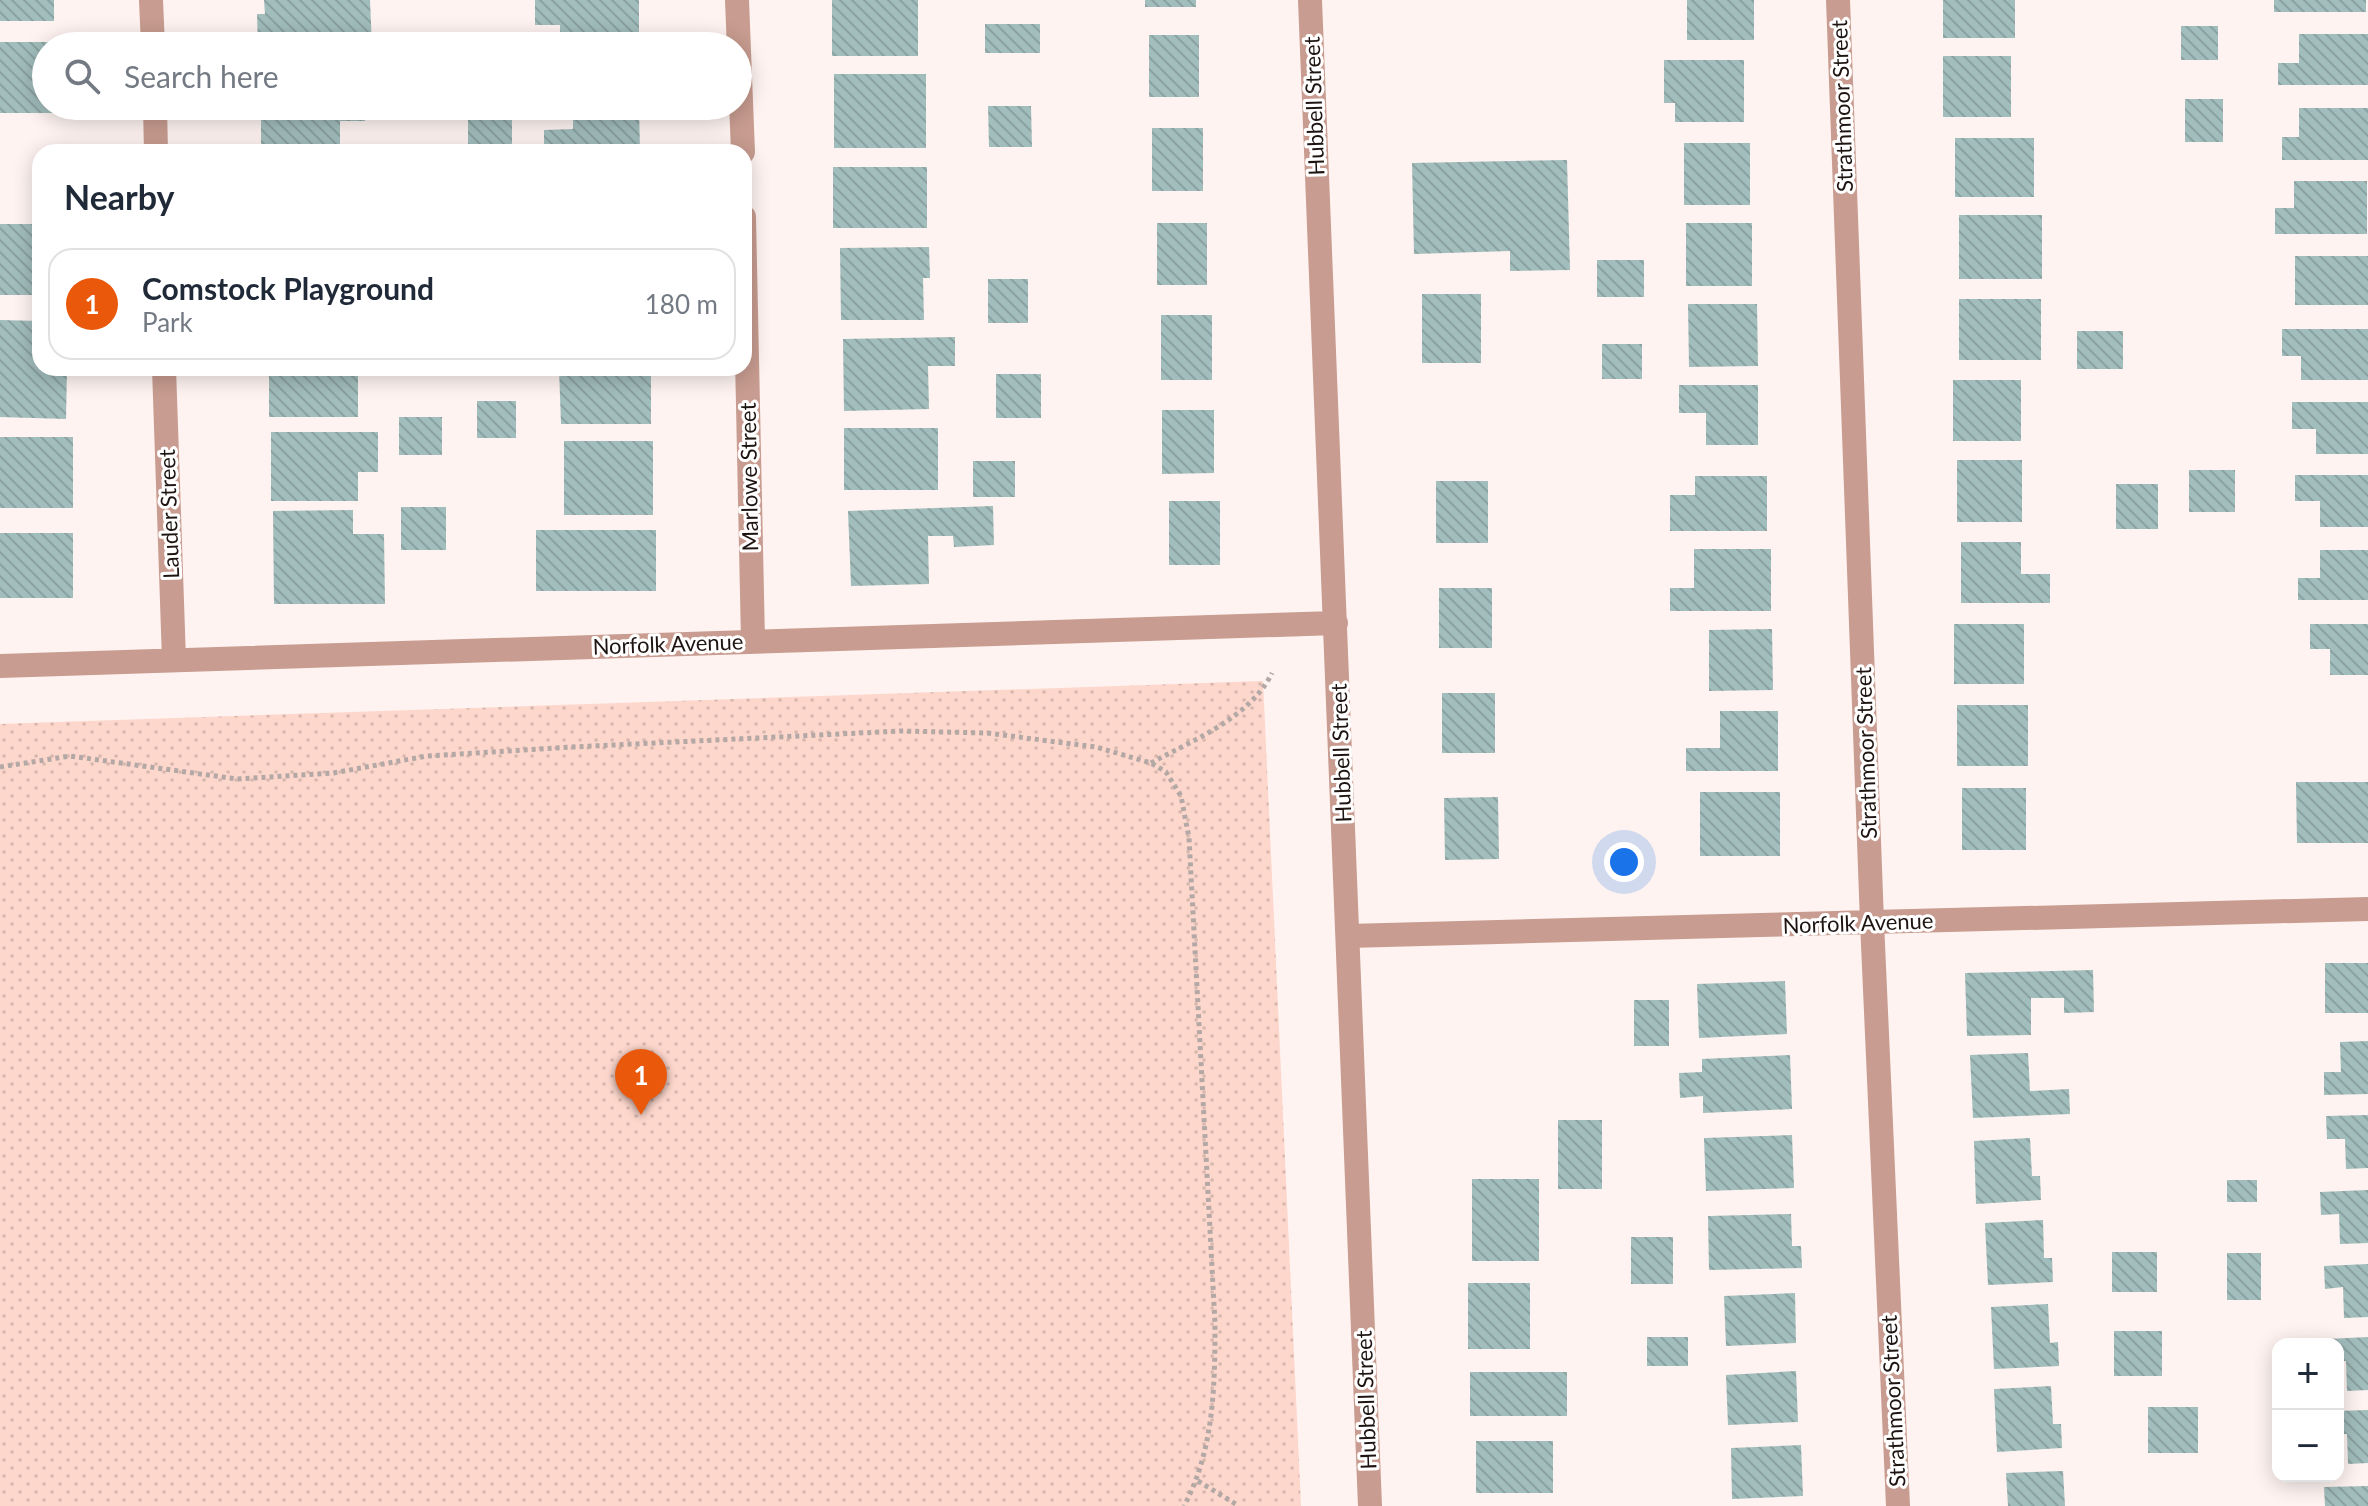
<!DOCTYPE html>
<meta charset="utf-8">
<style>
:root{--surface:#fff;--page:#f6f6f7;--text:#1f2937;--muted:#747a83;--line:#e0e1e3;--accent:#ea580c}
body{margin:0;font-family:Lato,sans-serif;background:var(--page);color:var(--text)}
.controls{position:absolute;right:24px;bottom:24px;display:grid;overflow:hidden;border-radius:16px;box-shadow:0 4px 20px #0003}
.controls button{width:72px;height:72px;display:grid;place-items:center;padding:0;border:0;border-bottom:2px solid var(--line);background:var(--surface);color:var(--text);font:40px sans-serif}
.you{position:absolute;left:1624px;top:862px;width:28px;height:28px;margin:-20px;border:6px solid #fff;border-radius:50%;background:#1a73e8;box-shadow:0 0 0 12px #1a73e833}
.badge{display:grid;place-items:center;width:52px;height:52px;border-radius:50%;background:var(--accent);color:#fff;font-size:26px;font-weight:700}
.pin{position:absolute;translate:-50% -66px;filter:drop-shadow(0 2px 4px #0008)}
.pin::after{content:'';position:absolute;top:42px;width:28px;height:24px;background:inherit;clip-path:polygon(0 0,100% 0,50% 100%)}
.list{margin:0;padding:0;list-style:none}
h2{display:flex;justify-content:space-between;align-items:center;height:104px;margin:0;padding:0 32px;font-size:34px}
h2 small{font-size:26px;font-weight:400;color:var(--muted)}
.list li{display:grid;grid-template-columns:52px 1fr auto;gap:24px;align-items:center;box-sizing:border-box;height:112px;margin:0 16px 16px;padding:0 16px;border:2px solid var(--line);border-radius:24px}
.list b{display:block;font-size:30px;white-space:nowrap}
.list p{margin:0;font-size:26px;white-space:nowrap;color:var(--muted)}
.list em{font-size:26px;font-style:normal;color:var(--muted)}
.icon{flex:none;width:44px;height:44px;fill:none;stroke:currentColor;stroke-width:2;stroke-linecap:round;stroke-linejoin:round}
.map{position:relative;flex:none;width:2368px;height:1506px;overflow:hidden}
.search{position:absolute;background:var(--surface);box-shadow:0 4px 20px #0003;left:32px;top:32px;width:720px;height:88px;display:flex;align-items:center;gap:20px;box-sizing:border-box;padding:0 28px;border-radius:44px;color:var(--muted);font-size:30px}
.panel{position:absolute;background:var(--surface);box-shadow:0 4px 20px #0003;left:32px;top:144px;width:720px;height:232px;border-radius:24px}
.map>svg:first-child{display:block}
.park{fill:url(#park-dots)}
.building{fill:url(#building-back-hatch)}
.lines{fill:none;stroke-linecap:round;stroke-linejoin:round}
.path{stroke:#b3a8a5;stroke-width:5;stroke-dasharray:4 4;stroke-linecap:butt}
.minor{stroke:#c89c90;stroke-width:24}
.labels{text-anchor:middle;stroke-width:6;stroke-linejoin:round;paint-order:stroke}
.street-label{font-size:22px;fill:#1e1512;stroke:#fff}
</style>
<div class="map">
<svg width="2368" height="1506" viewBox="0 0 2368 1506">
<defs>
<pattern id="park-dots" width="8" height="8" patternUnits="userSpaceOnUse" patternTransform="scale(2)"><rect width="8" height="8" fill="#fdd7cc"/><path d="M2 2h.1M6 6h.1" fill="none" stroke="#d8b8ae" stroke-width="1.8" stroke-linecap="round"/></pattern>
<pattern id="building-back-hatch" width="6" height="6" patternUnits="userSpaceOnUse" patternTransform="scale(2)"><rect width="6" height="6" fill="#a1bdbc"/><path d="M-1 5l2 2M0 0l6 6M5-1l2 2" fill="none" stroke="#8aa2a1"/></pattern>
</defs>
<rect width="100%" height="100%" fill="#fef3f0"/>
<path class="park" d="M 1263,681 L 1301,1506 L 0,1506 L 0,724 Z"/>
<path class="building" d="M 0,0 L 54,0 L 54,21 L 0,21 Z
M 264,0 L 370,0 L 372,46 L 258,46 L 257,14 L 265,14 Z
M 535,0 L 639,0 L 639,46 L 539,46 L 539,42 L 560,42 L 560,25 L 535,25 Z
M 832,0 L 918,0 L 918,56 L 832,56 Z
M 1145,0 L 1196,0 L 1196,7 L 1145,7 Z
M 1687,0 L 1754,0 L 1754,40 L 1687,40 Z
M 1943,0 L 2015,0 L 2015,38 L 1943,38 Z
M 2274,0 L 2366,0 L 2366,12 L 2274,12 Z
M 985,24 L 1040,24 L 1040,53 L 985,53 Z
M 2181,26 L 2218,26 L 2218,60 L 2181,60 Z
M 2299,34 L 2368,34 L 2368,85 L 2278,85 L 2278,63 L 2299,63 Z
M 1149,35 L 1199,35 L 1199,97 L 1149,97 Z
M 0,42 L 59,42 L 59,46 L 46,46 L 46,106 L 59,106 L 59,113 L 0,113 Z
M 1943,56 L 2011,56 L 2011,117 L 1943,117 Z
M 1664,60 L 1744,60 L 1744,122 L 1675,122 L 1675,103 L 1664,103 Z
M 834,74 L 926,74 L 926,148 L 834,148 Z
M 2185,99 L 2223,99 L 2223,142 L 2185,142 Z
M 261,106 L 365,106 L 365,121 L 340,121 L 340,144 L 261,144 Z
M 468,106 L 512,106 L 512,152 L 468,152 Z
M 546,106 L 639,106 L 640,152 L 544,152 L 544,130 L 573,129 L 573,113 L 546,113 Z
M 988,106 L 1031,106 L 1032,147 L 989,147 Z
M 2299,108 L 2368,108 L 2368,160 L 2282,160 L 2282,137 L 2299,137 Z
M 1152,128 L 1203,128 L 1203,191 L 1152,191 Z
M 1955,138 L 2034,138 L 2034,197 L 1955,197 Z
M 1684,143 L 1750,143 L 1750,205 L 1684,205 Z
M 1567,160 L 1570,270 L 1510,271 L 1510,251 L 1414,254 L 1412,163 Z
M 833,167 L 927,167 L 927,228 L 833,228 Z
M 2294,181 L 2367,181 L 2367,234 L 2275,234 L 2275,208 L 2294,208 Z
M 1959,215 L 2042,215 L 2042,279 L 1959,279 Z
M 1157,223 L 1207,223 L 1207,285 L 1157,285 Z
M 1686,223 L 1752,223 L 1752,286 L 1686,286 Z
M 0,224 L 40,224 L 40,295 L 0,295 Z
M 929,247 L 930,278 L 923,278 L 924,320 L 841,320 L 840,248 Z
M 2295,256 L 2368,256 L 2368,305 L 2295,305 Z
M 1597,260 L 1644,260 L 1644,297 L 1597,297 Z
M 988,279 L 1028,279 L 1028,323 L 988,323 Z
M 1422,294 L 1481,294 L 1481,363 L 1422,363 Z
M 1959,299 L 2041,299 L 2041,360 L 1959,360 Z
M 1688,304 L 1757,304 L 1758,366 L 1689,367 Z
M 1161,315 L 1212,315 L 1212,380 L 1161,380 Z
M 0,320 L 40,321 L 40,368 L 67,368 L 66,419 L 0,417 Z
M 2282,329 L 2368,329 L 2368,380 L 2301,380 L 2301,356 L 2282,356 Z
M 2077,331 L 2123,331 L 2123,369 L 2077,369 Z
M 955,337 L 955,366 L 928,366 L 929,409 L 844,411 L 843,339 Z
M 1602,344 L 1642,344 L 1642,379 L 1602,379 Z
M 269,368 L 358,368 L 358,417 L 269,417 Z
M 559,368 L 651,368 L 651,424 L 561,424 Z
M 996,374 L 1041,374 L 1041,418 L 996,418 Z
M 1953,380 L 2021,380 L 2021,441 L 1953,441 Z
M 1679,385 L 1758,385 L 1758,445 L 1706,445 L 1706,413 L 1679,413 Z
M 477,401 L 516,401 L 516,438 L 477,438 Z
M 2292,402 L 2368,402 L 2368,454 L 2316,454 L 2316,429 L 2292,429 Z
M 1162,410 L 1214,410 L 1214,473 L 1162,474 Z
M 399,417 L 442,417 L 442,455 L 399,455 Z
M 844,428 L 938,428 L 938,490 L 844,490 Z
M 271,432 L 378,432 L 378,472 L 358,472 L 358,501 L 271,501 Z
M 0,437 L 73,437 L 73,508 L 0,508 Z
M 564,441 L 653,441 L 653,515 L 564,515 Z
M 1957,460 L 2022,460 L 2022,522 L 1957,522 Z
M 973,461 L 1015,461 L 1015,497 L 973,497 Z
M 2189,470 L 2235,470 L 2235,512 L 2189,512 Z
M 2295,475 L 2368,475 L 2368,527 L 2320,527 L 2320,501 L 2295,501 Z
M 1695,476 L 1767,476 L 1767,531 L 1670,531 L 1670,495 L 1695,495 Z
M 1436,481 L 1488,481 L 1488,543 L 1436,543 Z
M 2116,484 L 2158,484 L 2158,529 L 2116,529 Z
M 1169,501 L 1220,501 L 1220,565 L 1169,565 Z
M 993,506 L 994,545 L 954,547 L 953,536 L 928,536 L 929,584 L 851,586 L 848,511 Z
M 401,507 L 446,507 L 446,550 L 401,550 Z
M 353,510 L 353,534 L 384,534 L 385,604 L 274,604 L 273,511 Z
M 536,530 L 656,530 L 656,591 L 536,591 Z
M 0,533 L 73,533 L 73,598 L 0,598 Z
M 1961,542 L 2021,542 L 2021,574 L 2050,574 L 2050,603 L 1961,603 Z
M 1694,549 L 1771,549 L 1771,611 L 1670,611 L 1670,588 L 1694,588 Z
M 2320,550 L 2368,550 L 2368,600 L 2298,600 L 2298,578 L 2320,578 Z
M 1439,588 L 1492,588 L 1492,648 L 1439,648 Z
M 1954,624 L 2024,624 L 2024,684 L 1954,684 Z
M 2310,624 L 2368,624 L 2368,675 L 2330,675 L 2330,649 L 2310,649 Z
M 1772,629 L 1773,690 L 1709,691 L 1709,630 Z
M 1442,693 L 1495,693 L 1495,753 L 1442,753 Z
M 1957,705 L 2028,705 L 2028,766 L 1957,766 Z
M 1720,711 L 1778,711 L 1778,771 L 1686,771 L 1686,748 L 1720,748 Z
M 2296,782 L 2368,782 L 2368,843 L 2297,843 Z
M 1962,788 L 2026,788 L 2026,850 L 1962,850 Z
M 1700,792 L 1780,792 L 1780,856 L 1700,856 Z
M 1498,797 L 1499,859 L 1445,860 L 1444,798 Z
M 2325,963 L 2368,963 L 2368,1013 L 2325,1013 Z
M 2093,970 L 2094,1012 L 2064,1013 L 2064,998 L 2031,998 L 2031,1035 L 1967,1036 L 1965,973 Z
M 1785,981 L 1787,1034 L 1699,1038 L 1697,984 Z
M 1634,1000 L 1669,1000 L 1669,1046 L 1634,1046 Z
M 2368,1041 L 2368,1094 L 2324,1095 L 2324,1072 L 2341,1072 L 2340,1042 Z
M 2028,1053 L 2030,1091 L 2069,1089 L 2070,1114 L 1973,1118 L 1970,1055 Z
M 1790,1055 L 1792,1109 L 1703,1113 L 1703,1096 L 1680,1098 L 1679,1073 L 1702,1072 L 1702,1059 Z
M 2368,1115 L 2368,1168 L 2346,1169 L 2345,1139 L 2327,1139 L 2326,1116 Z
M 1558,1120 L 1602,1120 L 1602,1189 L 1558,1189 Z
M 1792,1135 L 1794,1188 L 1706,1191 L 1704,1138 Z
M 2030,1138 L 2032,1176 L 2040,1176 L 2041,1200 L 1976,1204 L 1974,1141 Z
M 1472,1179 L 1539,1179 L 1539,1261 L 1472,1261 Z
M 2227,1180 L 2257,1180 L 2257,1202 L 2227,1202 Z
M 2368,1190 L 2368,1243 L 2340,1244 L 2339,1214 L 2321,1215 L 2320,1192 Z
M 1791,1214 L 1792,1246 L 1801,1246 L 1802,1268 L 1709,1270 L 1708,1216 Z
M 2043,1220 L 2044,1258 L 2052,1258 L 2053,1282 L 1988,1285 L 1985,1223 Z
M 1631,1237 L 1673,1237 L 1673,1284 L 1631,1284 Z
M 2112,1252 L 2157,1252 L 2157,1292 L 2112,1292 Z
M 2227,1253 L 2261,1253 L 2261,1300 L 2227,1300 Z
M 2368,1264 L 2368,1317 L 2344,1318 L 2343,1287 L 2325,1289 L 2324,1266 Z
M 1468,1283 L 1530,1283 L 1530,1349 L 1468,1349 Z
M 1795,1293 L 1796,1343 L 1726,1346 L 1724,1296 Z
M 2048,1304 L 2050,1343 L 2058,1342 L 2059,1366 L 1994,1369 L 1991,1307 Z
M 2114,1331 L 2162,1331 L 2162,1376 L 2114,1376 Z
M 1647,1337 L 1688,1337 L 1688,1366 L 1647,1366 Z
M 2368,1337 L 2368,1390 L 2347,1391 L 2346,1361 L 2338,1361 L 2338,1344 L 2327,1344 L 2327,1339 Z
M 1796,1371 L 1798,1422 L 1728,1425 L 1726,1375 Z
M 1470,1372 L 1567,1372 L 1567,1416 L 1470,1416 Z
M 2051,1386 L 2053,1424 L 2061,1424 L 2062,1448 L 1997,1452 L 1994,1389 Z
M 2148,1407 L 2198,1407 L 2198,1453 L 2148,1453 Z
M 2368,1410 L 2368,1463 L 2348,1464 L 2347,1434 L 2338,1434 L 2338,1411 Z
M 1476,1441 L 1553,1441 L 1553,1493 L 1476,1493 Z
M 1801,1445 L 1803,1496 L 1732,1499 L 1731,1448 Z
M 2063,1471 L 2065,1506 L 2008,1506 L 2006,1473 Z
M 2368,1486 L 2368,1506 L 2325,1506 L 2324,1487 Z"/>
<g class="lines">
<path class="path" d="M 1151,763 C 1193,740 1250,718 1272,673
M 0,767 L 70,756 L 237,779 L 333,773 L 427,756 L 572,747 L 901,731 L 987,733 L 1096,747 L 1151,763 L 1166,772 L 1181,796 L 1189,838 L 1215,1323 C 1215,1386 1214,1450 1184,1506
M 1198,1481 L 1239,1506"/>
<path class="minor" d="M 151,0 L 153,46
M 737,0 L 743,152
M 1310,0 L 1370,1506
M 1838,0 L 1872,922 L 1898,1506
M 155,106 L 156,152
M 744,217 L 753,641
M 164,368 L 174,660
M 0,666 L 1336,623
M 1348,936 L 2368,909"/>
</g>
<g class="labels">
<g class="street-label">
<text transform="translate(1314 106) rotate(-92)" y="8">Hubbell Street</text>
<text transform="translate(1842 106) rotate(-92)" y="8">Strathmoor Street</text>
<text transform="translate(749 477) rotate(-91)" y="8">Marlowe Street</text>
<text transform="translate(169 514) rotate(-92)" y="8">Lauder Street</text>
<text transform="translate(668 644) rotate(-2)" y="8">Norfolk Avenue</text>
<text transform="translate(1341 753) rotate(-92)" y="8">Hubbell Street</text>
<text transform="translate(1866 753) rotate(-92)" y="8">Strathmoor Street</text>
<text transform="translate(1858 923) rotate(-2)" y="8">Norfolk Avenue</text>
<text transform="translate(1366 1400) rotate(-92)" y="8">Hubbell Street</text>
<text transform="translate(1893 1401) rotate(-93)" y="8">Strathmoor Street</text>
</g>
</g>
</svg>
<div class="controls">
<button>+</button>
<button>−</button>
</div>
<div class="you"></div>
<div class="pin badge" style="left:641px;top:1115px">1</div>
<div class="search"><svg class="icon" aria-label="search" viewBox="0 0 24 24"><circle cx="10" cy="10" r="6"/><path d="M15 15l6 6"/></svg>Search here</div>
<section class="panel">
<h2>Nearby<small></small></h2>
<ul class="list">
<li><span class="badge">1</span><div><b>Comstock Playground</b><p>Park</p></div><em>180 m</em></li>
</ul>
</section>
</div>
